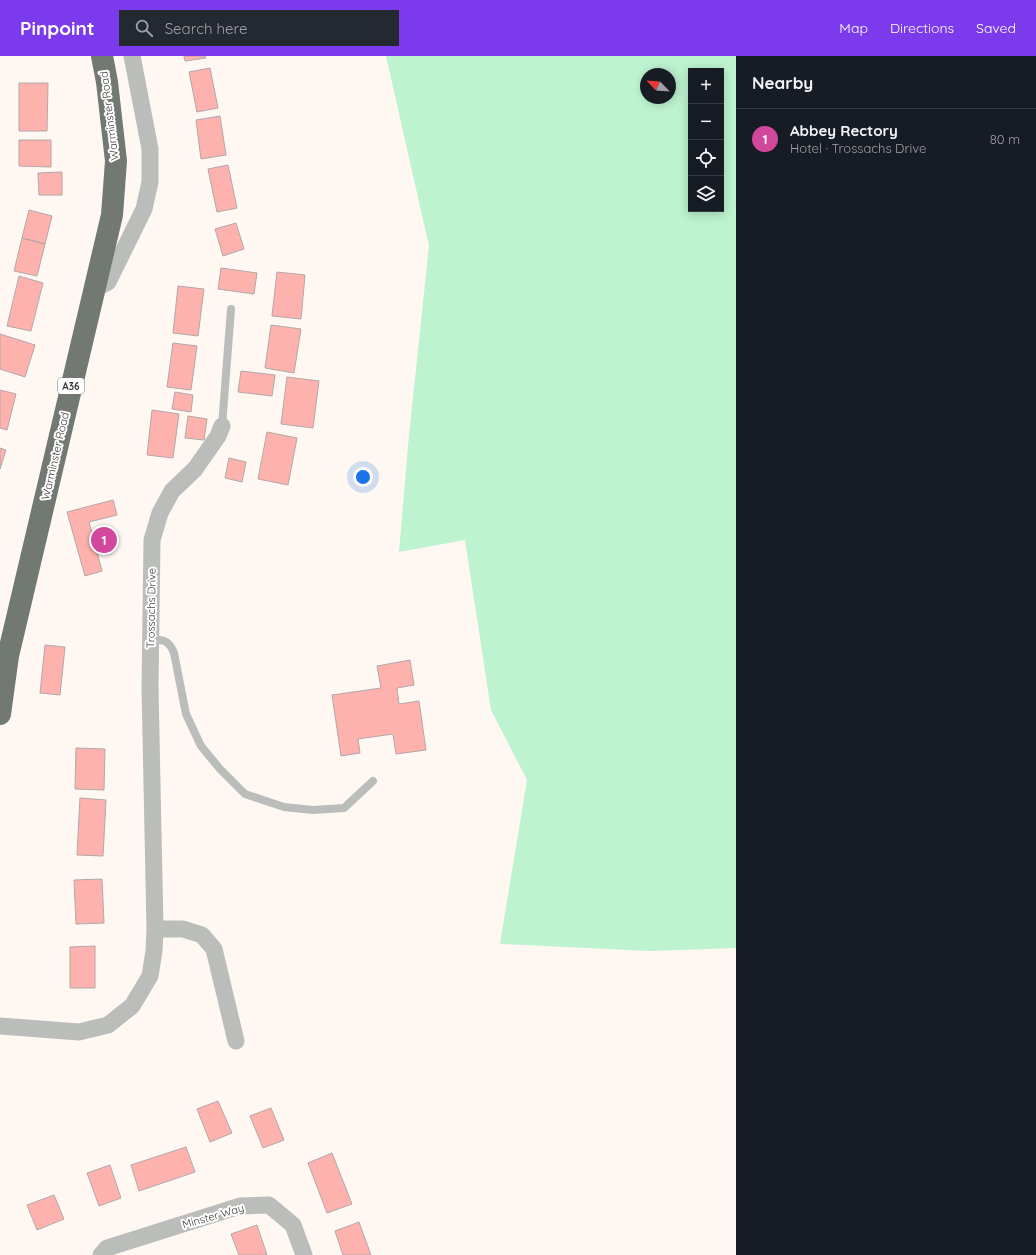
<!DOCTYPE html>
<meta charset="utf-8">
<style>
:root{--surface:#171b24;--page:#242831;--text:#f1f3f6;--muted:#9ea1a6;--line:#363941;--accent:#7c3aed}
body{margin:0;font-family:Quicksand,sans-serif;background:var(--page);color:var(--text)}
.controls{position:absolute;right:12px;top:12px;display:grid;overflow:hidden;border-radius:0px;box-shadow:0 2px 10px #0003}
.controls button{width:36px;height:36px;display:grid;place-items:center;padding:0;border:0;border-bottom:1px solid var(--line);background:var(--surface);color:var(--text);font:20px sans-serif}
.compass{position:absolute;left:640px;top:12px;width:36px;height:36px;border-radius:50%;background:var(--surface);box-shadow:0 2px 10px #0003;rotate:295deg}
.you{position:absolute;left:363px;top:421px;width:14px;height:14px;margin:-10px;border:3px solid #fff;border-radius:50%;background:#1a73e8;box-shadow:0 0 0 6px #1a73e833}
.badge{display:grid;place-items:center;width:26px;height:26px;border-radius:50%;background:var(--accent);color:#fff;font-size:13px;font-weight:700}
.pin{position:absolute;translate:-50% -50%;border:2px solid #fff;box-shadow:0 1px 4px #0006}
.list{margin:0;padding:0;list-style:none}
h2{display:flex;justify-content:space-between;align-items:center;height:52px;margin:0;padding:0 16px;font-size:17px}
h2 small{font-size:13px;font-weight:400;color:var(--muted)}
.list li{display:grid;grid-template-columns:26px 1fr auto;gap:12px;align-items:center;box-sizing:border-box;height:60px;padding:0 16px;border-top:1px solid var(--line)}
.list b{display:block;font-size:15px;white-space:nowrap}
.list p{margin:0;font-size:13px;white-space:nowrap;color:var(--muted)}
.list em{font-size:13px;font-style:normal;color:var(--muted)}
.icon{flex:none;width:22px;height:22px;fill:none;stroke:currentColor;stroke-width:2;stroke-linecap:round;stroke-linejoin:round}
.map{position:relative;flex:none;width:736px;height:1199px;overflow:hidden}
header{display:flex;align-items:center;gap:24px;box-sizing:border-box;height:56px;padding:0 20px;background:var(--accent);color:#fff}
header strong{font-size:19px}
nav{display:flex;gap:22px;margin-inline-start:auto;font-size:14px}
.search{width:280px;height:36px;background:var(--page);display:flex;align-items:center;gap:10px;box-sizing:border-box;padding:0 14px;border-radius:0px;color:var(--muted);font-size:15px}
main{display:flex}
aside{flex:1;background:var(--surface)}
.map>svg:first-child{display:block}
.green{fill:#bdf3cf;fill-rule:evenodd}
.building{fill:#feb2ad;stroke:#b2a8a8}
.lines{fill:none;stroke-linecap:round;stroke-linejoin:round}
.lane{stroke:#babdba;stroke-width:8}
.street{stroke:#babdba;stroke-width:17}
.highway{stroke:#727973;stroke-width:22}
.labels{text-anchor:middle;stroke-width:4;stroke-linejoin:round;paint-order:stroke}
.shield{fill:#fff;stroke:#767472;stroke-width:1}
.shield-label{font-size:10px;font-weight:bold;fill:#3b3836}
.street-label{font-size:11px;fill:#3b3836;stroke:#fff}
</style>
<header>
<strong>Pinpoint</strong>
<div class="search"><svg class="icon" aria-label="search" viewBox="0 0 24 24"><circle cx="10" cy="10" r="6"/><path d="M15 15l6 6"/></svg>Search here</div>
<nav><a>Map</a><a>Directions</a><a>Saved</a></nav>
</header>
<main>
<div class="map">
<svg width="736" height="1199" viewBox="0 0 736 1199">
<rect width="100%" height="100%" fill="#fff7f1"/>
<path class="green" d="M 386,0 L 736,0 L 736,892 L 650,895 L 500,888 L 527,724 L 491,654 L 465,484 L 399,496 L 409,379 L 429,190 ZM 691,15 L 721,15 L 721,153 L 691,153 ZM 646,18 L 670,18 L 670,42 L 646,42 Z"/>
<path class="building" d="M 184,0 L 205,0 L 206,2 L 185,5 Z
M 210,12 L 218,52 L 197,56 L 189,16 Z
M 19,27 L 48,27 L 47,75 L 19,75 Z
M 220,60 L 226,99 L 201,103 L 196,64 Z
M 19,84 L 51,84 L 51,111 L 19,110 Z
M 228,109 L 237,152 L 217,156 L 208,113 Z
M 62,116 L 62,139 L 39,139 L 38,117 Z
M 29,154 L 52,160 L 45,188 L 22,182 Z
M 236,167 L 244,193 L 223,200 L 215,173 Z
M 22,182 L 45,188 L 37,220 L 14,215 Z
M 221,212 L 257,217 L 254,238 L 218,233 Z
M 277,216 L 305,219 L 301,263 L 272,260 Z
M 19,220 L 43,227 L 31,275 L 7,270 Z
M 178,230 L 204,233 L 198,280 L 173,277 Z
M 271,269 L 301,273 L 294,317 L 265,312 Z
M 0,278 L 35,289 L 25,321 L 0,313 Z
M 173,287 L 197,290 L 191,334 L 167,331 Z
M 241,315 L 275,319 L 272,340 L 238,336 Z
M 287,321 L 319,325 L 313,372 L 281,368 Z
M 0,334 L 16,338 L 7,374 L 0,372 Z
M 175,336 L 193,339 L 191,356 L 172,353 Z
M 152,354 L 179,358 L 173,402 L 147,399 Z
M 188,360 L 207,363 L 204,384 L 185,382 Z
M 267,376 L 297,382 L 288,429 L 258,423 Z
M 0,392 L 6,394 L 0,413 Z
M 229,402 L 246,406 L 242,426 L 225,422 Z
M 113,444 L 117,459 L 89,466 L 102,515 L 85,520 L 67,456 Z
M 45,589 L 65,591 L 60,639 L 40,637 Z
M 410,604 L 414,629 L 397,632 L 399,648 L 419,645 L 426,694 L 396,698 L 393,678 L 358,683 L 360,697 L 341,700 L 332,639 L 381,632 L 377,610 Z
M 76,692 L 105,693 L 104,734 L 75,733 Z
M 80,742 L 106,744 L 103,800 L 77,799 Z
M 102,823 L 104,867 L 76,868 L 74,824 Z
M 95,890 L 95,932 L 70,932 L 70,891 Z
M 218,1045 L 232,1077 L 210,1086 L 197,1053 Z
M 271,1052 L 284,1084 L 263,1092 L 250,1060 Z
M 186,1091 L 195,1116 L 139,1135 L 131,1109 Z
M 332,1097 L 352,1148 L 327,1157 L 308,1107 Z
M 110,1109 L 121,1142 L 99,1150 L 87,1117 Z
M 54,1139 L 64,1163 L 37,1174 L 27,1149 Z
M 359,1166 L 371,1199 L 343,1199 L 335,1175 Z
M 257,1169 L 267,1199 L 239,1199 L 231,1178 Z"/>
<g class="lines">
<path class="lane" d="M 222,370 L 231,253
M 151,583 C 164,584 169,584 174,597 L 186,658 L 201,690 L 220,713 L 245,738 L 284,751 L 313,754 L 344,752 L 373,725"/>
<path class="street" d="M 93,234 L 108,226 L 144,153 L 150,126 L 150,93 L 132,0
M 155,873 L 183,873 L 202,879 L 214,893 L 236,985
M 0,970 L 79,976 L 108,969 L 132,950 L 150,920 L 154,895 L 155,873 L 150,631 L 152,484 L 160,457 L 172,435 L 195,413 L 218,380 L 222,370
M 101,1199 L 107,1192 L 240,1150 L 269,1149 L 293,1169 L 304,1199"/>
<path class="highway" d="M 0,658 L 8,600 L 112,159 L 116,105 L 107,26 L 102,0"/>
</g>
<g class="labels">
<rect class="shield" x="58" y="322" width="26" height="16" rx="3"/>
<g class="shield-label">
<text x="71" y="334">A36</text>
</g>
<g class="street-label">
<text transform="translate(109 60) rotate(-97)" y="4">Warminster Road</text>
<text transform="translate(55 400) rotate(-77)" y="4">Warminster Road</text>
<text transform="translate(151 552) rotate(-89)" y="4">Trossachs Drive</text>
<text transform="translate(213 1160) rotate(-16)" y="4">Minster Way</text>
</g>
</g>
</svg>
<div class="controls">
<button>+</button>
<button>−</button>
<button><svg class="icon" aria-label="locate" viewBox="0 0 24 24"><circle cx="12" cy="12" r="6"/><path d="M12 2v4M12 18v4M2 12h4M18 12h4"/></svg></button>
<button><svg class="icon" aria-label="layers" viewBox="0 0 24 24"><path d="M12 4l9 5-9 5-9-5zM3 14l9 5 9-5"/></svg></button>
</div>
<svg class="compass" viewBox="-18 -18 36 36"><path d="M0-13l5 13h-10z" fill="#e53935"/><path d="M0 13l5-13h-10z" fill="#9ea1a6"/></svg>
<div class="you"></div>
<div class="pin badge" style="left:104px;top:484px;background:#d1479c">1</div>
</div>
<aside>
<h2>Nearby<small></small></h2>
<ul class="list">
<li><span class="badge" style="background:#d1479c">1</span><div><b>Abbey Rectory</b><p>Hotel · Trossachs Drive</p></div><em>80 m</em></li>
</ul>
</aside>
</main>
